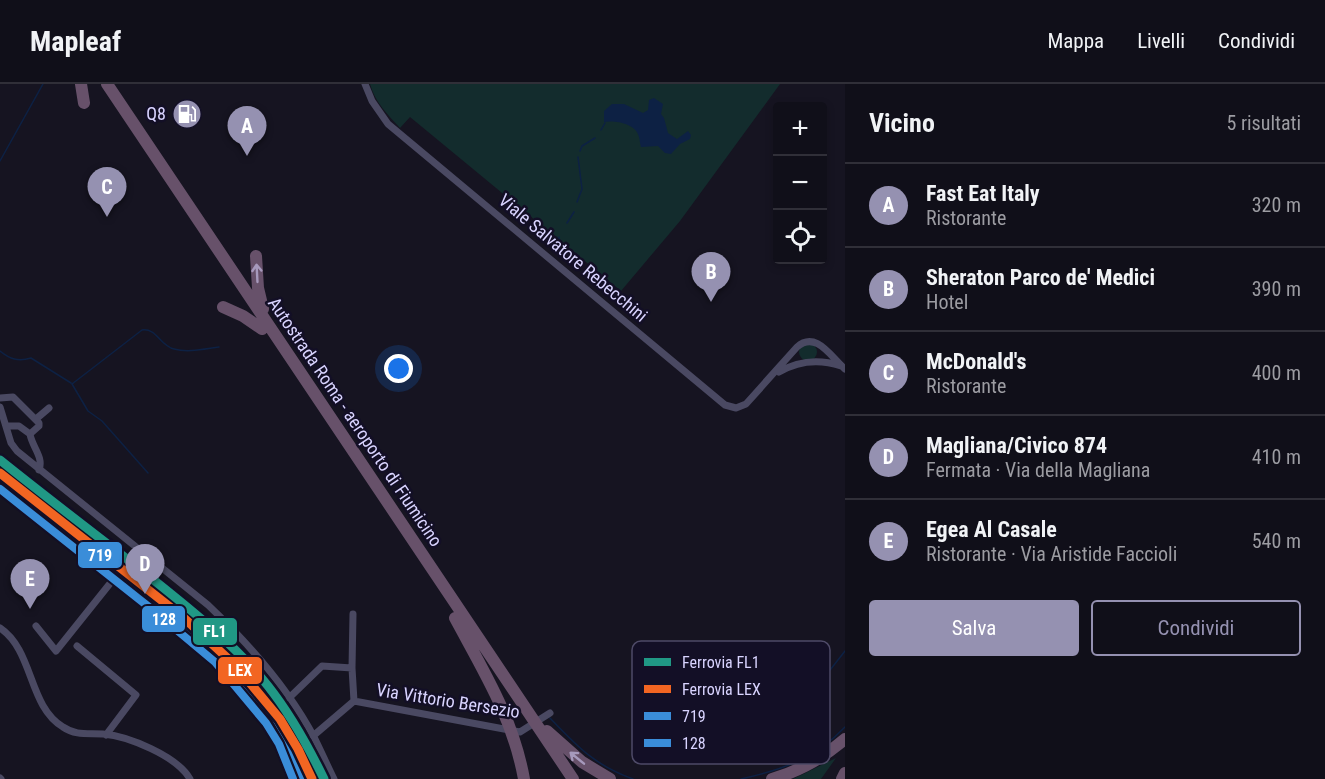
<!DOCTYPE html>
<html lang="it">
<meta charset="utf-8">
<style>
:root{--surface:#100f19;--page:#1e1d26;--text:#f1f3f6;--muted:#9c9ca2;--line:#302f38;--accent:#9591b1}
body{margin:0;font-family:"Roboto Condensed",sans-serif;background:var(--page);color:var(--text)}
.controls{position:absolute;right:18px;top:18px;display:grid;overflow:hidden;border-radius:6px;box-shadow:0 3px 9px #0003}
.controls button{width:54px;height:54px;display:grid;place-items:center;padding:0;border:0;border-bottom:2px solid var(--line);background:var(--surface);color:var(--text);font:30px sans-serif}
.you{position:absolute;left:399px;top:285px;width:21px;height:21px;margin:-15px;border:4px solid #fff;border-radius:50%;background:#1a73e8;box-shadow:0 0 0 9px #1a73e833}
.badge{display:grid;place-items:center;width:39px;height:39px;border-radius:50%;background:var(--accent);color:#fff;font-size:20px;font-weight:700}
.pin{position:absolute;translate:-50% -50px;filter:drop-shadow(0 2px 3px #0008)}
.pin::after{content:'';position:absolute;top:32px;width:21px;height:18px;background:inherit;clip-path:polygon(0 0,100% 0,50% 100%)}
.list{margin:0;padding:0;list-style:none}
h2{display:flex;justify-content:space-between;align-items:center;height:78px;margin:0;padding:0 24px;font-size:26px}
h2 small{font-size:20px;font-weight:400;color:var(--muted)}
.list li{display:grid;grid-template-columns:39px 1fr auto;gap:18px;align-items:center;box-sizing:border-box;height:84px;padding:0 24px;border-top:2px solid var(--line)}
.list b{display:block;font-size:22px;white-space:nowrap}
.list p{margin:0;font-size:20px;white-space:nowrap;color:var(--muted)}
.list em{font-size:20px;font-style:normal;color:var(--muted)}
.actions{display:flex;gap:12px;padding:18px 24px}
.actions a{flex:1;padding:14px 0;border:2px solid var(--accent);border-radius:6px;text-align:center;font-size:21px;color:var(--accent)}
.actions .main{background:var(--accent);color:#fff}
.icon{flex:none;width:33px;height:33px;fill:none;stroke:currentColor;stroke-width:2;stroke-linecap:round;stroke-linejoin:round}
.map{position:relative;flex:none;width:845px;height:695px;overflow:hidden}
header{display:flex;align-items:center;gap:36px;box-sizing:border-box;height:84px;padding:0 30px;background:var(--surface);border-bottom:2px solid var(--line)}
header strong{font-size:28px}
nav{display:flex;gap:33px;margin-inline-start:auto;font-size:21px}
main{display:flex}
aside{flex:1;background:var(--surface)}
.map>svg:first-child{display:block}
.green{fill:#132c2d}
.water{fill:#0d2144}
.lines{fill:none;stroke-linecap:round;stroke-linejoin:round}
.stream{stroke:#0d2144;stroke-width:1.5}
.street{stroke:#4a4962;stroke-width:7}
.secondary{stroke:#575674;stroke-width:9}
.highway{stroke:#67516a;stroke-width:12}
.bus-1-casing{stroke:#130f26;stroke-width:12}
.bus-2-casing{stroke:#130f26;stroke-width:12}
.bus-1{stroke:#3a8dd9;stroke-width:8}
.bus-2{stroke:#3a8dd9;stroke-width:8}
.rail-1-casing{stroke:#130f26;stroke-width:14}
.rail-2-casing{stroke:#130f26;stroke-width:14}
.rail-1{stroke:#209885;stroke-width:9}
.rail-2{stroke:#f26522;stroke-width:9}
.oneway{stroke:#a699bc}
.labels{text-anchor:middle;stroke-width:5;stroke-linejoin:round;paint-order:stroke}
.poi-label{font-size:18px;fill:#d9d4ff;stroke:#130f26;text-anchor:end}
.street-label{font-size:18px;fill:#d9d4ff;stroke:#130f26}
.key{fill:#130f26;stroke:#4e4a67;stroke-width:1.5}
.key-label{font-size:16px;fill:#d9d4ff}
.line-badge{stroke:#130f26;stroke-width:2}
.badge-label{font-size:16px;text-anchor:middle;font-weight:bold;fill:#fff}
</style>
<header>
<strong>Mapleaf</strong>
<nav><a>Mappa</a><a>Livelli</a><a>Condividi</a></nav>
</header>
<main>
<div class="map">
<svg width="845" height="695" viewBox="0 0 845 695">
<rect width="100%" height="100%" fill="#161421"/>
<path class="green" d="M 370,0 L 780,0 L 680,137 L 621,207 L 410,33 L 400,44 C 388,31 375,18 370,0 Z
M799 268a9 9 0 1 1 18 0a9 9 0 1 1-18 0Z
M 836,674 L 821,695 L 793,695 Z"/>
<path class="water" d="M 654,14 L 663,20 L 661,30 L 664,34 L 668,49 L 677,55 L 688,47 L 691,51 L 690,55 L 680,60 L 671,70 L 665,69 L 658,62 L 641,63 C 640,60 640,57 639,53 C 636,39 614,36 604,38 L 604,27 L 612,20 L 624,20 L 643,29 L 648,26 L 649,16 Z"/>
<g class="lines">
<path class="stream" d="M 601,46 L 605,39
M 580,67 L 582,62 L 595,54
M 0,77 L 43,0
M 577,118 L 582,105 L 578,73
M 567,139 L 574,128
M 559,155 L 559,153
M 0,267 C 10,275 18,278 31,274 L 71,299
M 148,389 L 102,337 L 88,327 L 72,300 L 142,246 C 157,244 160,262 174,265 C 188,269 204,265 219,263
M 550,634 C 577,662 594,681 633,695
M 757,679 L 845,567
M 741,695 C 782,686 816,674 845,643"/>
<path class="street" d="M 365,0 L 372,17 L 388,40 L 725,321 L 736,324 L 746,320 L 797,263 C 816,246 831,273 845,285
M 779,288 C 798,277 820,275 841,282
M 0,314 L 13,313 L 39,339 L 39,342 L 30,350 C 32,363 44,373 39,386
M 0,323 L 11,359 L 17,367 L 208,521 C 248,559 288,604 314,653 C 321,667 327,681 334,695
M 36,335 L 49,324
M 7,342 L 19,342 L 30,350
M 353,530 L 352,584 L 354,617
M 36,542 L 56,567 L 120,487
M 0,544 C 34,567 28,622 63,643 C 76,652 88,649 103,650 C 128,652 177,672 190,695
M 77,562 L 136,611 L 106,651
M 289,614 L 322,582 L 352,584
M 313,652 L 354,617 L 520,648 L 550,629
M 0,694 L 1,695"/>
<path class="secondary" d="M 0,392 L 161,519 L 222,571 L 275,633 L 288,655 L 304,695"/>
<path class="highway" d="M 81,0 L 84,19
M 107,0 L 573,695
M 256,172 L 258,204 L 263,225
M 223,223 L 243,232 L 262,245
M 455,534 C 484,588 513,634 524,695
M 547,647 L 582,678 L 610,695
M 772,695 C 800,687 823,674 845,655
M 842,695 L 845,689"/>
<g class="bus-1-casing">
<path id="bus-1" d="M 0,392 L 161,519 L 222,571 L 275,633 L 288,655 L 304,695"/>
</g>
<g class="bus-2-casing">
<path id="bus-2" d="M 0,405 L 154,527 L 215,578 L 266,639 L 279,660 L 293,695"/>
</g>
<use href="#bus-1" class="bus-1"/>
<use href="#bus-2" class="bus-2"/>
<g class="rail-1-casing">
<path id="rail-1" d="M 0,376 C 46,413 93,449 140,485 C 185,521 232,557 268,602 C 291,631 308,662 324,695"/>
</g>
<g class="rail-2-casing">
<path id="rail-2" d="M 0,389 L 184,534 L 236,582 L 280,635 L 298,665 L 312,695"/>
</g>
<use href="#rail-1" class="rail-1"/>
<use href="#rail-2" class="rail-2"/>
</g>
<defs><path id="oneway-shaft" d="M-6 0H5M1.5-3L5.5 0L1.5 3" fill="none" stroke-width="1.6" stroke-linecap="round" stroke-linejoin="round" transform="scale(1.5)"/></defs>
<g class="oneway">
<use href="#oneway-shaft" transform="translate(257 189) rotate(-93)"/>
<use href="#oneway-shaft" transform="translate(577 674) rotate(-141)"/>
</g>
<defs>
<g id="fuel-disc" transform="scale(1.5)"><circle r="9.5" fill="#9591b1" stroke="#130f26"/><path d="M-5.5-6h7V0h2V4h1.3V-2.5L3-4.5l.8-.8L6-3V5H2.5V1h-1V6h-7ZM-4.2-4.7v3.2H.2V-4.7Z" fill="#fff"/></g>
</defs>
<g fill-rule="evenodd">
<use href="#fuel-disc" x="187" y="30"/>
</g>
<g class="labels">
<g class="poi-label">
<text x="166" y="36">Q8</text>
</g>
<g class="street-label">
<text transform="translate(573 174) rotate(40)" y="6">Viale Salvatore Rebecchini</text>
<text transform="translate(355 338) rotate(56)" y="6">Autostrada Roma - aeroporto di Fiumicino</text>
<text transform="translate(448 617) rotate(9)" y="6">Via Vittorio Bersezio</text>
</g>
</g>
<rect x="632" y="557" width="198" height="123" rx="9" class="key"/>
<rect x="644" y="574" width="27" height="8" fill="#209885"/>
<rect x="644" y="601" width="27" height="8" fill="#f26522"/>
<rect x="644" y="628" width="27" height="8" fill="#3a8dd9"/>
<rect x="644" y="655" width="27" height="8" fill="#3a8dd9"/>
<g class="key-label">
<text x="682" y="584">Ferrovia FL1</text>
<text x="682" y="611">Ferrovia LEX</text>
<text x="682" y="638">719</text>
<text x="682" y="665">128</text>
</g>
<g class="line-badge">
<rect x="77" y="457" width="46" height="28" rx="6" fill="#3a8dd9"/>
<rect x="141" y="521" width="45" height="28" rx="6" fill="#3a8dd9"/>
<rect x="192" y="533" width="46" height="29" rx="6" fill="#209885"/>
<rect x="217" y="572" width="46" height="29" rx="6" fill="#f26522"/>
</g>
<g class="badge-label">
<text x="100" y="477">719</text>
<text x="164" y="541">128</text>
<text x="215" y="553">FL1</text>
<text x="240" y="592">LEX</text>
</g>
</svg>
<div class="controls">
<button>+</button>
<button>−</button>
<button><svg class="icon" aria-label="locate" viewBox="0 0 24 24"><circle cx="12" cy="12" r="6"/><path d="M12 2v4M12 18v4M2 12h4M18 12h4"/></svg></button>
</div>
<div class="you"></div>
<div class="pin badge" style="left:247px;top:72px">A</div>
<div class="pin badge" style="left:711px;top:218px">B</div>
<div class="pin badge" style="left:107px;top:133px">C</div>
<div class="pin badge" style="left:145px;top:510px">D</div>
<div class="pin badge" style="left:30px;top:525px">E</div>
</div>
<aside>
<h2>Vicino<small>5 risultati</small></h2>
<ul class="list">
<li><span class="badge">A</span><div><b>Fast Eat Italy</b><p>Ristorante</p></div><em>320 m</em></li>
<li><span class="badge">B</span><div><b>Sheraton Parco de' Medici</b><p>Hotel</p></div><em>390 m</em></li>
<li><span class="badge">C</span><div><b>McDonald's</b><p>Ristorante</p></div><em>400 m</em></li>
<li><span class="badge">D</span><div><b>Magliana/Civico 874</b><p>Fermata · Via della Magliana</p></div><em>410 m</em></li>
<li><span class="badge">E</span><div><b>Egea Al Casale</b><p>Ristorante · Via Aristide Faccioli</p></div><em>540 m</em></li>
</ul>
<div class="actions"><a class="main">Salva</a><a>Condividi</a></div>
</aside>
</main>
